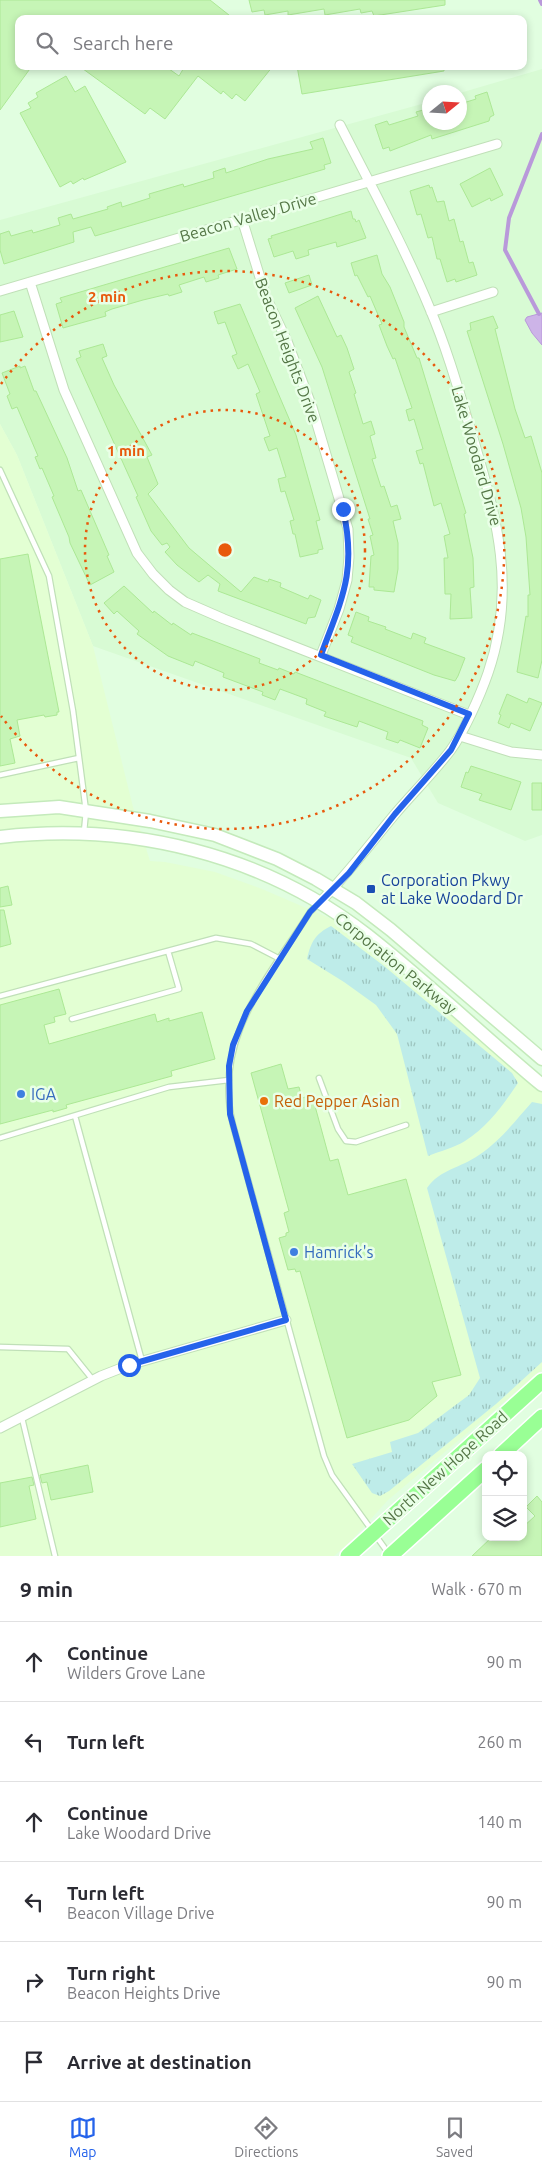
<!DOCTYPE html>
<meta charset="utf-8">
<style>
:root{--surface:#fff;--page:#f7f7f7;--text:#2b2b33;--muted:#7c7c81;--line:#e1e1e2;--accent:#2563eb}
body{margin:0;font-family:Ubuntu,sans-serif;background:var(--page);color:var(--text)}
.controls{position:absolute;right:15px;bottom:15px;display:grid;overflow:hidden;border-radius:10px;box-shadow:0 2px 8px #0003}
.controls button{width:45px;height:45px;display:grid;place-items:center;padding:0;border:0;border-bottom:1px solid var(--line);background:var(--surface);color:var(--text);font:25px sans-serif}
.compass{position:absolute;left:422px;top:85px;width:45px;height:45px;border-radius:50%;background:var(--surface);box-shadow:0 2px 8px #0003;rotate:72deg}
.stop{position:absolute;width:15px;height:15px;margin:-11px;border:4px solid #2563eb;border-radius:50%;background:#fff}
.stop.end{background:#2563eb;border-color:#fff;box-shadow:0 1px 5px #0008}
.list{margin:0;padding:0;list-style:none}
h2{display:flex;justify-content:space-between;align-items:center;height:65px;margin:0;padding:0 20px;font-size:21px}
h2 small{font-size:16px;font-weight:400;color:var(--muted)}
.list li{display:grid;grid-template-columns:32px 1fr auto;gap:15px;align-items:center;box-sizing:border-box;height:80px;padding:0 20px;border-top:1px solid var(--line)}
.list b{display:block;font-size:19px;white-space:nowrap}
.list p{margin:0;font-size:16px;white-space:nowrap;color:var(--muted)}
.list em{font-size:16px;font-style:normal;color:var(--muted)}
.icon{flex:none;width:28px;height:28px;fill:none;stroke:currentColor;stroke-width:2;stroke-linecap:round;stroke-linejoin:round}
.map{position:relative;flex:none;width:542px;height:1556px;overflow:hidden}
.search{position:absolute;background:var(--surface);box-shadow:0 2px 8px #0003;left:15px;right:15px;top:15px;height:55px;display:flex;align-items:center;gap:12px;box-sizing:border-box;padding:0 18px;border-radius:10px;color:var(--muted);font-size:19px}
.sheet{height:545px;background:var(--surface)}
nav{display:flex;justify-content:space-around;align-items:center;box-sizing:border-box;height:70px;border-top:1px solid var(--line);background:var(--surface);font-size:14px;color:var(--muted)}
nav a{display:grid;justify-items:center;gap:2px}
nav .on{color:var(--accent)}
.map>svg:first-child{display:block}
.residential{fill:#d8fbd4}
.commercial{fill:#e3ffd3}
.grass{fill:url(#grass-tufts)}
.water{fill:#cdb4e8;stroke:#b999da}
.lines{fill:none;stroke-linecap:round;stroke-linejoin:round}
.stream{stroke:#b999da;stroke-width:4}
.building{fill:#c6f5b6;stroke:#ace895}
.lane-casing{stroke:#c0e0b8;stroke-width:7}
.street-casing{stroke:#c0e0b8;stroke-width:11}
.secondary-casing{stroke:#c4eabb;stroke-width:15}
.primary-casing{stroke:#fff;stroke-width:18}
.lane{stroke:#fff;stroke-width:4.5}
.street{stroke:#fff;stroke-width:9}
.secondary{stroke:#fff;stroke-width:12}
.primary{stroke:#99ff95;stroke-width:15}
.route{stroke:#2563eb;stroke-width:6}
.ring{fill:none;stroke:#e8590c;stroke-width:2.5;stroke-dasharray:2.5 5}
.transit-dot{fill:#1a4fb4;stroke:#e9ffe7;stroke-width:2}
.shop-dot{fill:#3f7fe0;stroke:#e9ffe7;stroke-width:2}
.food-dot{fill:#e8710a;stroke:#e9ffe7;stroke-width:2}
.labels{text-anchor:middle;stroke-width:5;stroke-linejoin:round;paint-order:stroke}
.street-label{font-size:16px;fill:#547646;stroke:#e9ffe7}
.transit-label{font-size:16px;fill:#164399;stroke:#e9ffe7;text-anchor:start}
.shop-label{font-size:16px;fill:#366cbe;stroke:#e9ffe7;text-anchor:start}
.food-label{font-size:16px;fill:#c56008;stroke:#e9ffe7;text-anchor:start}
.centre{fill:#e8590c;stroke:#e9ffe7;stroke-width:2.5}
.ring-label{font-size:15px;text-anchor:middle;font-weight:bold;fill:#e8590c;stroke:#e9ffe7;stroke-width:5;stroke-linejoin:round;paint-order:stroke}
</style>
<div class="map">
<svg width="542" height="1556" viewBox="0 0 542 1556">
<defs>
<pattern id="grass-tufts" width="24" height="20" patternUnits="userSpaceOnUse" patternTransform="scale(1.25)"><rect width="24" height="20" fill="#beece9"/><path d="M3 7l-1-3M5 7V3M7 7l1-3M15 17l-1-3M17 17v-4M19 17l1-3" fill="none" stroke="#9dc4bf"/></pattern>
</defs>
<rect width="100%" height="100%" fill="#e1fee0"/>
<path class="residential" d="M 542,69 L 542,835 L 525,841 L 438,803 L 411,758 L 93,646 L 17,455 L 0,424 L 0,220 L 429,102 L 430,122 L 460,122 L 460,93 Z"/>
<path class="commercial" d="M 0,424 L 17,455 L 93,646 L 133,807 L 150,861 L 165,862 L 215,872 L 262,889 L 334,920 L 390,963 L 542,1093 L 542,1370 L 388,1500 L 351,1541 L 334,1556 L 0,1556 Z"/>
<path class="grass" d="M 331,926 L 384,966 L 512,1073 L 518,1083 C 503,1105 488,1127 465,1141 C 454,1148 440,1151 428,1156 L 397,1034 L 376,1005 L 344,982 L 307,959 C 311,942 315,934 331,926 Z
M 532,1102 L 542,1104 L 542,1362 L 496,1404 L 389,1491 L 380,1496 L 372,1493 L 352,1464 L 392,1452 L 390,1442 L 418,1433 L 469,1395 L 480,1378 L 427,1188 C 440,1169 461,1168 479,1155 C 501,1140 515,1121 532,1102 Z"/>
<path class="water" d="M 542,313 L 542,345 L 532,333 L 525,320 L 527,317 Z"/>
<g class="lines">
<path class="stream" d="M 540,0 L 542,4
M 539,314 L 505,250 L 509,218 L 542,134"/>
</g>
<path class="building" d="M 0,0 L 210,0 L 234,19 L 19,19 L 19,66 L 32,66 L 0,110 Z
M 249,0 L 445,0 L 445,5 L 374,16 L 372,11 L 361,13 L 360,9 L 325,15 L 324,9 L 288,15 L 288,11 L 265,15 L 264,10 L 252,12 Z
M 79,66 L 165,66 L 179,76 L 185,66 L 273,66 L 245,101 L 236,94 L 232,99 L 223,91 L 221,94 L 198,76 L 165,119 L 150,108 L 145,114 Z
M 297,66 L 444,66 L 444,71 L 302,94 Z
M 66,76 L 75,92 L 85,86 L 126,162 L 84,180 L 83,178 L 73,184 L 71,181 L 60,187 L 20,113 L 31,108 L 28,103 L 38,97 L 36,93 Z
M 487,92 L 494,115 L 490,117 L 489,121 L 432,139 L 431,135 L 390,151 L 389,147 L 383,149 L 375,125 L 387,121 L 389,125 L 418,116 L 416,112 L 430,108 L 430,122 L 460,122 L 460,104 L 476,99 L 475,96 Z
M 323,138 L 331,163 L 324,165 L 325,169 L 95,236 L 91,227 L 73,232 L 74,242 L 4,264 L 0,250 L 0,234 L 9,231 L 11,236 L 32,230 L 33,233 L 60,225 L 58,218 L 71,214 L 73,219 L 108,209 L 107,207 L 121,202 L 122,207 L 150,198 L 149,194 L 183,184 L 184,187 L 214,178 L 213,172 L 225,168 L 226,173 L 268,159 L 313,149 L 310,142 Z
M 490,168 L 503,195 L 491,201 L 490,198 L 472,207 L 460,184 Z
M 429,185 L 430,188 L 432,187 L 437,202 L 444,201 L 449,221 L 454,219 L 460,242 L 463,241 L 469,263 L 473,262 L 477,275 L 456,282 L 455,279 L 447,282 L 440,259 L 437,259 L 432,237 L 428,238 L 421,214 L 417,215 L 410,191 Z
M 351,211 L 353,219 L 355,219 L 356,222 L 359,220 L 366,238 L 337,247 L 336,242 L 308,250 L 309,255 L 296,259 L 293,251 L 274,257 L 268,239 L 272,238 L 271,236 Z
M 229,248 L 237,269 L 218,275 L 219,278 L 206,282 L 204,277 L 179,285 L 182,292 L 169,296 L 168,294 L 143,300 L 112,309 L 105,312 L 106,316 L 63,328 L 56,304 L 62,302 L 60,298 Z
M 377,255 L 382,274 L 390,287 L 404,322 L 404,327 L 417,358 L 419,358 L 466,513 L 464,514 L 473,558 L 474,587 L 470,588 L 472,618 L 450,619 L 451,594 L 445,594 L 444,558 L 448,558 L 444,536 L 450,534 L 441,503 L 434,506 L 423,463 L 420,464 L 416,451 L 423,449 L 414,419 L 409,421 L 406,410 L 412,408 L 395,358 L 393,359 L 387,346 L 379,325 L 382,324 L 370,296 L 368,297 L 357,275 L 355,276 L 351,263 Z
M 309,275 L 312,285 L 289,293 L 285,283 Z
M 318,296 L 337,337 L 341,335 L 347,348 L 354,369 L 349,372 L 356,393 L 354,394 L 363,424 L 371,421 L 375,434 L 370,436 L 376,458 L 372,459 L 381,487 L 384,486 L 391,507 L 397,505 L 401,519 L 393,521 L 398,543 L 398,569 L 394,592 L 374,590 L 374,587 L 369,587 L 371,556 L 374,555 L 370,536 L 373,535 L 368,519 L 370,519 L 322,367 L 295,308 Z
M 240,304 L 296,435 L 320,520 L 316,521 L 323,549 L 318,550 L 318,553 L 300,557 L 295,534 L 293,534 L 290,521 L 294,520 L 285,491 L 281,492 L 278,479 L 286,477 L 277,448 L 269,451 L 264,438 L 270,436 L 256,394 L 260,392 L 248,364 L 238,369 L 232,356 L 237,354 L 225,322 L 218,324 L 214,312 Z
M 14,311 L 23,337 L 0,342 L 0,315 Z
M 493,316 L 498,328 L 495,329 L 515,409 L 525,438 L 531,436 L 542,473 L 542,660 L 538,678 L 517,672 L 526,616 L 528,617 L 528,595 L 530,595 L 526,537 L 521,508 L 503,444 L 467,331 L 471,330 L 470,323 Z
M 103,344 L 107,356 L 102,358 L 114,385 L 152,455 L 147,457 L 158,484 L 148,494 L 189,548 L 241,592 L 254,577 L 268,582 L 269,579 L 281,583 L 280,587 L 308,599 L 310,595 L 321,600 L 315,617 L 308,618 L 306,624 L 218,591 L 220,584 L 208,575 L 199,582 L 177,565 L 165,552 L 170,547 L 167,543 L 162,545 L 151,531 L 136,497 L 138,496 L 76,359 L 81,357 L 79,351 Z
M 20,366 L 20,368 L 25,366 L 34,391 L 36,391 L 67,458 L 78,491 L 81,490 L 109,555 L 107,556 L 114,572 L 90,585 L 70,543 L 69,537 L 52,497 L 54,496 L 42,468 L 40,469 L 35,457 L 38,456 L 17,407 L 12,409 L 7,396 L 10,394 L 2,373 Z
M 28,554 L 59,712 L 57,712 L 57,715 L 45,717 L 44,715 L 17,720 L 20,736 L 10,739 L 15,763 L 0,766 L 0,559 Z
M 124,586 L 153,613 L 154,611 L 172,625 L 173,623 L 191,635 L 192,633 L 260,659 L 259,663 L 278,670 L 279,668 L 294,674 L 295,672 L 423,721 L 422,725 L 428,728 L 420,748 L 400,740 L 398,743 L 386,739 L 388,732 L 359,721 L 357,727 L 324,716 L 326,712 L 306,704 L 307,699 L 280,689 L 275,700 L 262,695 L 263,692 L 223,677 L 224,673 L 195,661 L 193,666 L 168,656 L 137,634 L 139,631 L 117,611 L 114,614 L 104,603 Z
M 356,612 L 369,617 L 368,621 L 386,627 L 385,629 L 411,639 L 413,633 L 426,638 L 424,643 L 465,658 L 458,676 L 455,681 L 434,675 L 351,642 L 353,637 L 348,635 Z
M 507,694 L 527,703 L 529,698 L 542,703 L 530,731 L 511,723 L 509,728 L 498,723 L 501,715 L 499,714 Z
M 471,766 L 521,782 L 511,810 L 479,800 L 482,794 L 461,787 L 466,772 L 468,773 Z
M 532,783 L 542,783 L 542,810 L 532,810 Z
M 8,886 L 12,905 L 0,907 L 0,888 Z
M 0,910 L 4,910 L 11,944 L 0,947 Z
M 59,989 L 66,1014 L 54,1017 L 55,1022 L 44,1025 L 49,1044 L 155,1014 L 157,1022 L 169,1018 L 169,1021 L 202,1012 L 215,1059 L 171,1071 L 172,1076 L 66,1105 L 67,1108 L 53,1112 L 53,1110 L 0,1124 L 0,1005 Z
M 281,1064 L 288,1089 L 299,1087 L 302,1098 L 312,1095 L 330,1161 L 338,1159 L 348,1195 L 406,1179 L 461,1375 L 432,1382 L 437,1396 L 409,1420 L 347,1438 L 300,1271 L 296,1272 L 295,1269 L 288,1270 L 279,1238 L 286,1236 L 286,1233 L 289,1232 L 284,1213 L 289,1211 L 251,1073 Z
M 88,1465 L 93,1492 L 51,1500 L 47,1482 L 42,1483 L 40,1475 Z
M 32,1477 L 34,1485 L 29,1486 L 36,1519 L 0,1527 L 0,1483 Z
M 537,1496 L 542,1502 L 542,1556 L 472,1556 L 492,1537 L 523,1537 L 523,1527 L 535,1516 L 526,1507 Z"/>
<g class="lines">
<g class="lane-casing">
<path id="lane" d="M 0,470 L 49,576 L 73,711 L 86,811 L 84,832
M 0,775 L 79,758
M 318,904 L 310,912 C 267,980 212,1039 233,1125 L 324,1456 L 332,1475 L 389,1554
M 0,996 L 216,938 L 251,944 L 280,959
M 72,1019 L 179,989 L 168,951
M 319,1078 L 338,1129 L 346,1141 L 356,1142 L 406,1125
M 75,1116 L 142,1361
M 0,1138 L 169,1087 L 229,1080
M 0,1347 L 68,1349 L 93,1380
M 22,1418 L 55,1556"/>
</g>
<g class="street-casing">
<path id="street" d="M 242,219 L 266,297 L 287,341 L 312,407 L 348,529 L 349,557 L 347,580 L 339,609 L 321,655
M 30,282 L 64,390 L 137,553 L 153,574 L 169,590 L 185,602 L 224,619 L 469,715
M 0,291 L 497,144
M 431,312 L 493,292
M 460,736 L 511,752 L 542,755
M 319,903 C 347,875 370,844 395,814 C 413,793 433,773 450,751 C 464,732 480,696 488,673 C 517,589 497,519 473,438 C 460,395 448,351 430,309 C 404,246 371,186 340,125
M 0,1428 L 101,1376 L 129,1365 L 286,1320"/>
</g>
<g class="secondary-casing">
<path id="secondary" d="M 0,811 L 59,807 L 150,821 L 215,835 L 277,859 L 316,879 L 356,903 L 391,930 L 542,1059
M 0,837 C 130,822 263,854 367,935 C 427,982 483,1036 542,1085"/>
</g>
<g class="primary-casing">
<path id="primary" d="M 501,1455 L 542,1417
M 348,1556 L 542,1381
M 390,1556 L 486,1469"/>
</g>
<use href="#lane" class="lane"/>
<use href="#street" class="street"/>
<use href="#secondary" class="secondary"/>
<use href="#primary" class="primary"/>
</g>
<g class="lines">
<path class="route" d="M 129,1365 L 286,1320 L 230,1114 L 229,1066 L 233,1045 L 247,1011 L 310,912 L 349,873 L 395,814 L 451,750 L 469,714 L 321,655 C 342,598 357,572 343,509"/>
</g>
<g class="ring">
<circle cx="225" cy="550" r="140"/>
<path d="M1 384A279 279 0 1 1 1 716"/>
</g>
<rect class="transit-dot" x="366" y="884" width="10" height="10" rx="2.5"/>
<g class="shop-dot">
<circle cx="21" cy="1094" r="5"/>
<circle cx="294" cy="1252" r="5"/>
</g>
<circle class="food-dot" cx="264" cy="1101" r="5"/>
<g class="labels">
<g class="street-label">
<text transform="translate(248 217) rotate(-16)" y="6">Beacon Valley Drive</text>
<text transform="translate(288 350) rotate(69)" y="6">Beacon Heights Drive</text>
<text transform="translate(477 456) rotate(74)" y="6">Lake Woodard Drive</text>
<text transform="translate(396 963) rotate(39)" y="6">Corporation Parkway</text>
<text transform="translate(445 1468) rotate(-42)" y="6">North New Hope Road</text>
</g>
<g class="transit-label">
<text x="381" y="886">Corporation Pkwy<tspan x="381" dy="18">at Lake Woodard Dr</tspan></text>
</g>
<g class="shop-label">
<text x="31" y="1100">IGA</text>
<text x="304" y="1258">Hamrick's</text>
</g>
<g class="food-label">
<text x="274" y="1107">Red Pepper Asian</text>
</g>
</g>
<circle cx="225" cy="550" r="8" class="centre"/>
<g class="ring-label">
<text x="107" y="302">2 min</text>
<text x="126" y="456">1 min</text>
</g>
</svg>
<div class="controls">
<button><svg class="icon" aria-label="locate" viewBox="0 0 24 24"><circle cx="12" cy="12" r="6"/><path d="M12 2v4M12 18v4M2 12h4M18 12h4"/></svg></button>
<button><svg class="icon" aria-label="layers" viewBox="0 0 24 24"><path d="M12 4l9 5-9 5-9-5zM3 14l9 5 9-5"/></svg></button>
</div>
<svg class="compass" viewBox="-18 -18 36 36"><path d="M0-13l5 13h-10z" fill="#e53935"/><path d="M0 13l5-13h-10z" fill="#7c7c81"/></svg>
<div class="stop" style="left:129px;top:1365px"></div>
<div class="stop end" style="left:343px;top:509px"></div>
<div class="search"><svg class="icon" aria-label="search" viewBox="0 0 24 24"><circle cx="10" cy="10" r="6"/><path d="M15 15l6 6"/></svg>Search here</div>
</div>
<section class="sheet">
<h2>9 min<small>Walk · 670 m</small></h2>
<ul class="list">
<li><svg class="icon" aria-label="ahead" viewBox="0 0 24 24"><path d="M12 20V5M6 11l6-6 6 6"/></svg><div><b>Continue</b><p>Wilders Grove Lane</p></div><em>90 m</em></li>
<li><svg class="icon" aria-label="left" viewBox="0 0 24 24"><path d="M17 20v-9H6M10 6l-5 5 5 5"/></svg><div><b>Turn left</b></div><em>260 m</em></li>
<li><svg class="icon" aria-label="ahead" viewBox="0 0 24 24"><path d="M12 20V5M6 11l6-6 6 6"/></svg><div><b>Continue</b><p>Lake Woodard Drive</p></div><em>140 m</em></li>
<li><svg class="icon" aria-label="left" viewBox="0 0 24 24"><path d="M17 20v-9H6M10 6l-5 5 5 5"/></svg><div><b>Turn left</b><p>Beacon Village Drive</p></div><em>90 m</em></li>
<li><svg class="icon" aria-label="right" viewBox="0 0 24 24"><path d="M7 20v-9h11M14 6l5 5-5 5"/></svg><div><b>Turn right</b><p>Beacon Heights Drive</p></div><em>90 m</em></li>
<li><svg class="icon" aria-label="arrive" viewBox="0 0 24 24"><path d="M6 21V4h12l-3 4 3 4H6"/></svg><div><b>Arrive at destination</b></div></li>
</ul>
</section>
<nav>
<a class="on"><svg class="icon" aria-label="map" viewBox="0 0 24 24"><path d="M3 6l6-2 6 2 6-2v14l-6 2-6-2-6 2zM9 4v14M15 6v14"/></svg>Map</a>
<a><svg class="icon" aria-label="directions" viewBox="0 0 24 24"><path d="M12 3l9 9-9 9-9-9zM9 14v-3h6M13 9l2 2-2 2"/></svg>Directions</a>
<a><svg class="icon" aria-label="saved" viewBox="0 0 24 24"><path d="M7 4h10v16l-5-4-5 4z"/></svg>Saved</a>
</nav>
